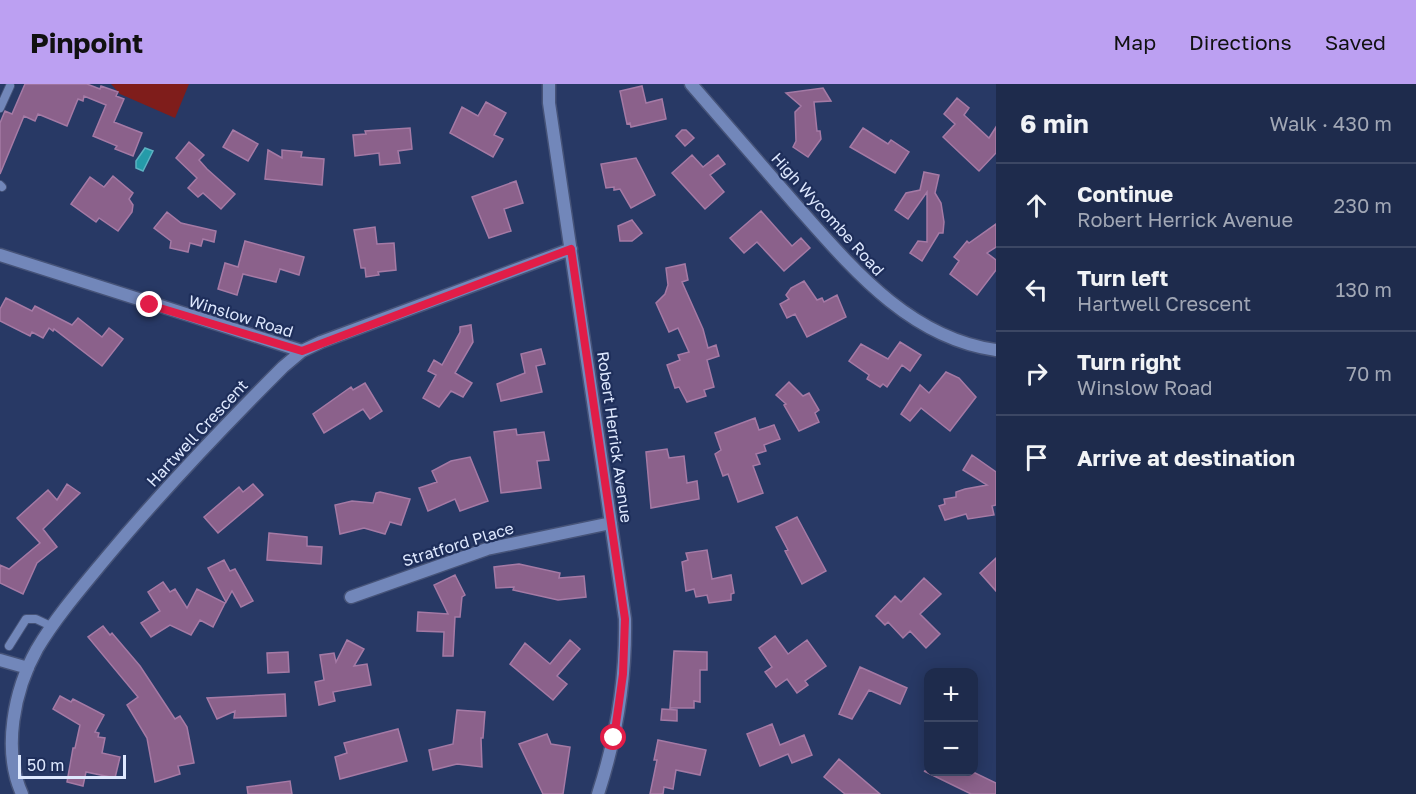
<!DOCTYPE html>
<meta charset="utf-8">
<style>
:root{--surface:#1e2b4c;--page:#263353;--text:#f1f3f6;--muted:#a1a7b5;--line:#3c4764;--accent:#bca0f2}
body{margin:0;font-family:"Golos Text",sans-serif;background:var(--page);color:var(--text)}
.controls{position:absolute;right:18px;bottom:18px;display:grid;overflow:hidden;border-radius:12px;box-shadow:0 3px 15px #0003}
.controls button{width:54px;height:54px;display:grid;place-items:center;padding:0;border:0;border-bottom:2px solid var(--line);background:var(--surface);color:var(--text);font:30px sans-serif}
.scale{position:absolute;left:18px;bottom:15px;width:108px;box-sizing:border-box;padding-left:6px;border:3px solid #dee8fe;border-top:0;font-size:16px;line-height:21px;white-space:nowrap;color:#dee8fe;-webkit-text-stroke:4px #1e2e5a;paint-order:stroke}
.stop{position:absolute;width:18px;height:18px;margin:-14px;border:4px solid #e11d48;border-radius:50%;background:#fff}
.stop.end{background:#e11d48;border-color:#fff;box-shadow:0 2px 6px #0008}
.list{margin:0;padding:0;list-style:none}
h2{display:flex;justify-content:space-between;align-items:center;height:78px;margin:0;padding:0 24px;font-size:26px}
h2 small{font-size:20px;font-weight:400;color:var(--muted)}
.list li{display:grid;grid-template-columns:39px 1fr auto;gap:18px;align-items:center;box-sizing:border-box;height:84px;padding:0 24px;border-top:2px solid var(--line)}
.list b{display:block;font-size:22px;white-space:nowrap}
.list p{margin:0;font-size:20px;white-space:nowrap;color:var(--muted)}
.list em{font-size:20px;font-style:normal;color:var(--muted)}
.icon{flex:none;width:33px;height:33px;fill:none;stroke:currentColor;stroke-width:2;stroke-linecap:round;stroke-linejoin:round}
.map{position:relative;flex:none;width:996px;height:710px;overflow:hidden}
header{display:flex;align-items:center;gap:36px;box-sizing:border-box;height:84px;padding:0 30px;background:var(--accent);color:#111}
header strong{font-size:28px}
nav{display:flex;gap:33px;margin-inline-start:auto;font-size:21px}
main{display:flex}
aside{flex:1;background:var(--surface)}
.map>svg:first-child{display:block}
.green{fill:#7f1d1b}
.water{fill:#259ba9;stroke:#5cb2c2;stroke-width:1.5}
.building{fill:#8b618b;stroke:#a57aa5;stroke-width:1.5}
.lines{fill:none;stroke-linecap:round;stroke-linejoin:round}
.service-casing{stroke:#465378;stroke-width:10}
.minor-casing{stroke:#465378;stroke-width:15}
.service{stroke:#7287ba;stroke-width:8}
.minor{stroke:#7287ba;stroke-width:12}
.route{stroke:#e11d48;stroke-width:8}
.labels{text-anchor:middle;stroke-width:4.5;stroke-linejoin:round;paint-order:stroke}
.street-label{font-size:16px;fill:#dee8fe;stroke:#1e2e5a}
</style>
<header>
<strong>Pinpoint</strong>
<nav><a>Map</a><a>Directions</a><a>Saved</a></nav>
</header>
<main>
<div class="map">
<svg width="996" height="710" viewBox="0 0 996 710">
<rect width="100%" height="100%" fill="#283965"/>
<path class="green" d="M 111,0 L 189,0 L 175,34 L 120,10 Z"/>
<path class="water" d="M 145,64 L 153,67 L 143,87 L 136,84 L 136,77 Z"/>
<path class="building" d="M 25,0 L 87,0 L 100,5 L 101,2 L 118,8 L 116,12 L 124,15 L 114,38 L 142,49 L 133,72 L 115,65 L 117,62 L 93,52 L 106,21 L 84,12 L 83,17 L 78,15 L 67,42 L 38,30 L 35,37 L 24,32 L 0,90 L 0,39 L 5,27 L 12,30 Z
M 642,2 L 646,19 L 662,15 L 666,35 L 631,43 L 630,39 L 627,40 L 620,7 Z
M 823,4 L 831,17 L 814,18 L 817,47 L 820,47 L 821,55 L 808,73 L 793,63 L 796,57 L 795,28 L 801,22 L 786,9 Z
M 957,14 L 969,24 L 964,31 L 989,54 L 996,43 L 996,69 L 979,87 L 943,53 L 955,40 L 944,30 Z
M 486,18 L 506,29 L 494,51 L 503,55 L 493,73 L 450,49 L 462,23 L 478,32 Z
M 410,44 L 412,65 L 398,67 L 400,79 L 380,81 L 379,69 L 355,72 L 353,51 L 366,50 L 365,47 Z
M 863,44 L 888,60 L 891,56 L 909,68 L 895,89 L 850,63 Z
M 233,46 L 258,60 L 248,77 L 223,63 Z
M 682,46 L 686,46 L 694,54 L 685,62 L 676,52 Z
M 189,58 L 204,71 L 199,76 L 207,85 L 235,110 L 221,125 L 203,109 L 198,113 L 188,104 L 197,94 L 176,74 Z
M 268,66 L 282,74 L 282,66 L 302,68 L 301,73 L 324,75 L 322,101 L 265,95 Z
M 692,71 L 703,83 L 718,71 L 725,80 L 710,91 L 724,108 L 705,125 L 672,89 Z
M 636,74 L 655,111 L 631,124 L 620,105 L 614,106 L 614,103 L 606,104 L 601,80 Z
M 924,88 L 939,91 L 935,109 L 941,119 L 944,138 L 943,149 L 939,149 L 922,177 L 910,169 L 918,157 L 927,158 L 927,108 L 908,135 L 895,126 L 906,109 L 920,106 Z
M 113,92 L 133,109 L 129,115 L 133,121 L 132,128 L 118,147 L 99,134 L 96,138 L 71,120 L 90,93 L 104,103 Z
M 516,97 L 523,119 L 504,125 L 511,147 L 489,154 L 472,113 Z
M 761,127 L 792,162 L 801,154 L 810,164 L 784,187 L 757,158 L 744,169 L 730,154 Z
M 167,128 L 181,139 L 216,147 L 214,158 L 203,155 L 201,162 L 190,159 L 188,168 L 170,164 L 171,157 L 154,144 Z
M 632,136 L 642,149 L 632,157 L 620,157 L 618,142 Z
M 996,140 L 996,163 L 987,169 L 996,176 L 996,186 L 977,211 L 950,190 L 959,177 L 954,173 L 967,157 L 969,159 Z
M 375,143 L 377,160 L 394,159 L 396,186 L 378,188 L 379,191 L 366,193 L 365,184 L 361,184 L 354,146 Z
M 245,157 L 304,173 L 299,191 L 280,185 L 276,198 L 243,190 L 237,211 L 218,205 L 225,179 L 238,183 Z
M 685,180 L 688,196 L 682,198 L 703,245 L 708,264 L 716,261 L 719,272 L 707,276 L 714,303 L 704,306 L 706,312 L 687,318 L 679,303 L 675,304 L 667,281 L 680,276 L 678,271 L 689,268 L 678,244 L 669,248 L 656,219 L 665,210 L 668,201 L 666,184 Z
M 804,197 L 817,216 L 822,214 L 824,218 L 837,211 L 846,233 L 807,253 L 795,230 L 787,234 L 780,220 L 789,215 L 786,211 L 791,204 Z
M 6,214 L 32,227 L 35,222 L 72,241 L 78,234 L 102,253 L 109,244 L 123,255 L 102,282 L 54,245 L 53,247 L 49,244 L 43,254 L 32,248 L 30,252 L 0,237 L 0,225 Z
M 471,241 L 473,258 L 455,289 L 472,299 L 463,313 L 451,307 L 439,323 L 423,314 L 436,291 L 428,287 L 434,276 L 442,281 L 460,248 L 460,243 Z
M 900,258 L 921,271 L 910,287 L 902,281 L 887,303 L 883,300 L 880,303 L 867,295 L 869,291 L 849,277 L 861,260 L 888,275 Z
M 541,265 L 545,280 L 536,282 L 542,308 L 501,317 L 497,300 L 525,289 L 521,270 Z
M 946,288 L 959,294 L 976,313 L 950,347 L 921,324 L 910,337 L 901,330 L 920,301 L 929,309 Z
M 789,298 L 803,312 L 809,309 L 819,326 L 815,329 L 819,338 L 799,347 L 784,321 L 786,320 L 776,311 Z
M 365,299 L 382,327 L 370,335 L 363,325 L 324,349 L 313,330 L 351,303 L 353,306 Z
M 755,334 L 759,346 L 774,341 L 780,355 L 764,361 L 766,367 L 756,370 L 760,380 L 753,382 L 763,409 L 738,418 L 728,390 L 723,392 L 715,370 L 721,366 L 715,349 Z
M 516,345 L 517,351 L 544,348 L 549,376 L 537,377 L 541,404 L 501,409 L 494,348 Z
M 667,365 L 669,374 L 684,372 L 687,399 L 697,397 L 699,415 L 651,424 L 646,368 Z
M 972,371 L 996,388 L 996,421 L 992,422 L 994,431 L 968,435 L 966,430 L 945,436 L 939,422 L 945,420 L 944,415 L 956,413 L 956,408 L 965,405 L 987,401 L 963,386 Z
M 470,373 L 488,417 L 460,427 L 455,415 L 428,427 L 419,404 L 437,398 L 432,387 L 451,377 Z
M 67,400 L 80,409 L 43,445 L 57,463 L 37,479 L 23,510 L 0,499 L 0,481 L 9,485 L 40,459 L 17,434 L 48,406 L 57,416 Z
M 253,400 L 263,411 L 218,449 L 204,433 L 239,403 L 243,408 Z
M 380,408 L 410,415 L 401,441 L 390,438 L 385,450 L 364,444 L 340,450 L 335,421 L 352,417 L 373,419 L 376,409 Z
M 797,433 L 826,487 L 802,500 L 785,467 L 788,466 L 776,443 Z
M 269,449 L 307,453 L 307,462 L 322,463 L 321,480 L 267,476 Z
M 707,466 L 712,495 L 731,491 L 734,509 L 731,510 L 731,516 L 709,519 L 707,511 L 696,513 L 694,505 L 686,507 L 682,478 L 688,476 L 686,469 Z
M 996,474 L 996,507 L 980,489 Z
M 224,476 L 230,487 L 235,485 L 253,517 L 241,523 L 232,507 L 226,518 L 208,484 Z
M 519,480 L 560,489 L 559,494 L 584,492 L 586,513 L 558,516 L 513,506 L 514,503 L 496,504 L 494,483 Z
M 455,491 L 465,511 L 462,513 L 460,533 L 455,533 L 453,572 L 443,572 L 444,548 L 417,547 L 418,528 L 448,530 L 434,501 Z
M 924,494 L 941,510 L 920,530 L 940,550 L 926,564 L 910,547 L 903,554 L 888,538 L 885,541 L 876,532 L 895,512 L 901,518 Z
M 163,498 L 170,508 L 175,505 L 187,524 L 197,505 L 225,519 L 213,543 L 200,536 L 191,551 L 170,541 L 151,553 L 141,539 L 160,527 L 148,508 Z
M 103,542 L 110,551 L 112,549 L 140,582 L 175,635 L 180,632 L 187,643 L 194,679 L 178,682 L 180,690 L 155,698 L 147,654 L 127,621 L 138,613 L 88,553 Z
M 775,552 L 788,570 L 807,556 L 826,582 L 805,597 L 808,601 L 797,609 L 787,595 L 776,603 L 765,588 L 772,583 L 759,564 Z
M 347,556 L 364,565 L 354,582 L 367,580 L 371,601 L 333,608 L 335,617 L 319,621 L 315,598 L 324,596 L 320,571 L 334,569 L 336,578 Z
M 570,556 L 580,565 L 557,592 L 567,600 L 553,616 L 510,580 L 525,559 L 550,580 Z
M 674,567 L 707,568 L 707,586 L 700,586 L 700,618 L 694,617 L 694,624 L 670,624 Z
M 288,568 L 289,588 L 268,589 L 267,569 Z
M 860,583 L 907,604 L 900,620 L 869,606 L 852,635 L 839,630 Z
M 285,610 L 286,632 L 234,634 L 235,627 L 217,635 L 207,614 Z
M 60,612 L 71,618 L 73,615 L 104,631 L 95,648 L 99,649 L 98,653 L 105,654 L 102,669 L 120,673 L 115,694 L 86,688 L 83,702 L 67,698 L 73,664 L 75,664 L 80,641 L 53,625 Z
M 662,625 L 677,626 L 677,637 L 661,636 Z
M 457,626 L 485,628 L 483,654 L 481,654 L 482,683 L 457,680 L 433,686 L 429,666 L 453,660 Z
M 772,640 L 780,661 L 804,651 L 812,671 L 792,679 L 788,670 L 760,682 L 747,650 Z
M 398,645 L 407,677 L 340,695 L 335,673 L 347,669 L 344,659 Z
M 547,650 L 551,660 L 570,663 L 563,710 L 543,710 L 519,660 Z
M 658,656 L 706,666 L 700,691 L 676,686 L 673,705 L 664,703 L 663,710 L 650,710 L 657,676 L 654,676 Z
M 839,675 L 880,710 L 845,710 L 824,693 Z
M 924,687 L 971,687 L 996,699 L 996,710 L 971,710 Z
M 290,697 L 292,710 L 248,710 L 247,703 Z"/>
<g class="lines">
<g class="service-casing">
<path id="service" d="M 0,24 L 10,2
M 0,101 L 2,103
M 9,562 L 26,535 L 36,535 L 53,543"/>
</g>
<g class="minor-casing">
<path id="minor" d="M 549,0 L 549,19 L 625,535 C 626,595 617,652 598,710
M 691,0 C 726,40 761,81 796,121 C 851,183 909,254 996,266
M 0,171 L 302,267
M 351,513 L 487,465 L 611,439
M 0,576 L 28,584
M 22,710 C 2,666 14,606 37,565 C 56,533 82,503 106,474 C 162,407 221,345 283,283 L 302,267 L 321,258 L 571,165"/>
</g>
<use href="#service" class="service"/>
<use href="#minor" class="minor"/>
</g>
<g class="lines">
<path class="route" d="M 150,221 L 302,267 L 571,165 L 625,535 L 623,590 L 614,654"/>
</g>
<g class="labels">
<g class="street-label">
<text transform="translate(828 130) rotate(48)" y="6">High Wycombe Road</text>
<text transform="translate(241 232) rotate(17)" y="6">Winslow Road</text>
<text transform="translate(197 349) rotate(-47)" y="6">Hartwell Crescent</text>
<text transform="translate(615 353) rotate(82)" y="6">Robert Herrick Avenue</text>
<text transform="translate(458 460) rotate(-17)" y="6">Stratford Place</text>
</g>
</g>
</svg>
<div class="controls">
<button>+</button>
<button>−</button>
</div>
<div class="scale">50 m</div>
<div class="stop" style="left:614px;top:654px"></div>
<div class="stop end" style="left:150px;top:221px"></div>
</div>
<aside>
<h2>6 min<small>Walk · 430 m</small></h2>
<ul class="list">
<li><svg class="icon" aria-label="ahead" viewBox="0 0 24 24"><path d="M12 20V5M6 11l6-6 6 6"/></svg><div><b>Continue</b><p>Robert Herrick Avenue</p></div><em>230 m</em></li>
<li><svg class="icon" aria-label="left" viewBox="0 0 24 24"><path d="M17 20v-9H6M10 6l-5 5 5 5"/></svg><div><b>Turn left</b><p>Hartwell Crescent</p></div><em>130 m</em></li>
<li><svg class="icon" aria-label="right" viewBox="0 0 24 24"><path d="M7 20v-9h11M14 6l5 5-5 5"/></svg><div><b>Turn right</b><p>Winslow Road</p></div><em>70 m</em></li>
<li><svg class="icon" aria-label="arrive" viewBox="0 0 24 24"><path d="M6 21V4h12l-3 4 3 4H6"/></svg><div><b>Arrive at destination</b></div></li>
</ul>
</aside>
</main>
